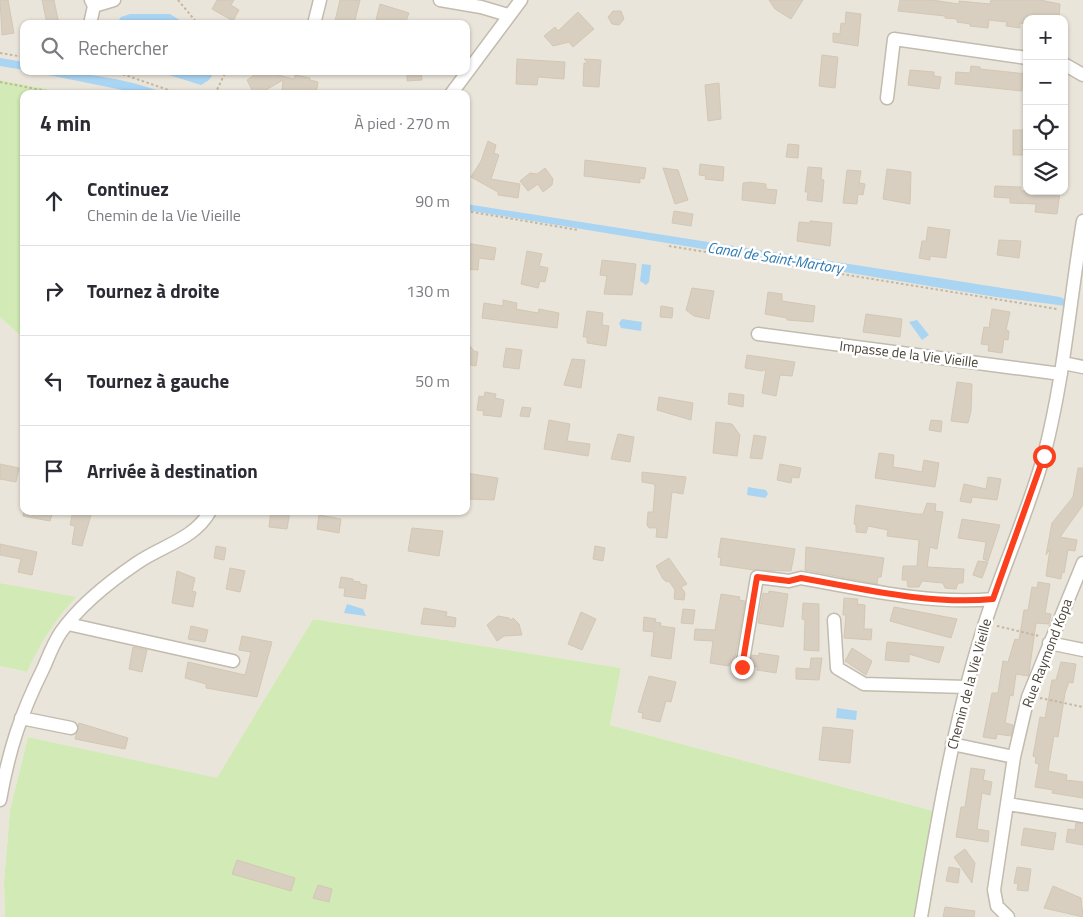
<!DOCTYPE html>
<html lang="fr">
<meta charset="utf-8">
<style>
:root{--surface:#fff;--page:#f7f7f7;--text:#2b2b33;--muted:#7c7c81;--line:#e1e1e2}
body{margin:0;font-family:"Titillium Web",sans-serif;background:var(--page);color:var(--text)}
.controls{position:absolute;right:15px;top:15px;display:grid;overflow:hidden;border-radius:10px;box-shadow:0 1px 4px #0004}
.controls button{width:45px;height:45px;display:grid;place-items:center;padding:0;border:0;border-bottom:1px solid var(--line);background:var(--surface);color:var(--text);font:25px sans-serif}
.stop{position:absolute;width:15px;height:15px;margin:-11px;border:4px solid #fc3f1d;border-radius:50%;background:#fff}
.stop.end{background:#fc3f1d;border-color:#fff;box-shadow:0 1px 5px #0008}
.list{margin:0;padding:0;list-style:none}
h2{display:flex;justify-content:space-between;align-items:center;height:65px;margin:0;padding:0 20px;font-size:21px}
h2 small{font-size:16px;font-weight:400;color:var(--muted)}
.list li{display:grid;grid-template-columns:32px 1fr auto;gap:15px;align-items:center;box-sizing:border-box;height:90px;padding:0 20px;border-top:1px solid var(--line)}
.list b{display:block;font-size:19px;white-space:nowrap}
.list p{margin:0;font-size:16px;white-space:nowrap;color:var(--muted)}
.list em{font-size:16px;font-style:normal;color:var(--muted)}
.icon{flex:none;width:28px;height:28px;fill:none;stroke:currentColor;stroke-width:2;stroke-linecap:round;stroke-linejoin:round}
.map{position:relative;flex:none;width:1083px;height:917px;overflow:hidden}
.search{position:absolute;background:var(--surface);box-shadow:0 1px 4px #0004;left:20px;top:20px;width:450px;height:55px;display:flex;align-items:center;gap:12px;box-sizing:border-box;padding:0 18px;border-radius:10px;color:var(--muted);font-size:19px}
.panel{position:absolute;background:var(--surface);box-shadow:0 1px 4px #0004;left:20px;top:90px;width:450px;height:425px;border-radius:10px}
.map>svg:first-child{display:block}
.residential{fill:#eae5da;fill-rule:evenodd}
.green{fill:#d2eab5}
.water{fill:#a9d4f2}
.building{fill:#d8cfc1;stroke:#d3c7b4}
.lines{fill:none;stroke-linecap:round;stroke-linejoin:round}
.minor-casing{stroke:#c2bbae;stroke-width:15}
.path{stroke:#c4b79f;stroke-width:2;stroke-dasharray:2.5 2.5;stroke-linecap:butt}
.minor{stroke:#fff;stroke-width:12}
.route{stroke:#fc3f1d;stroke-width:6}
.labels{text-anchor:middle;stroke-width:5;stroke-linejoin:round;paint-order:stroke}
.street-label{font-size:14px;fill:#4b4439;stroke:#fff}
.water-label{font-size:15px;font-style:italic;fill:#2e7ab2;stroke:#fff}
</style>
<div class="map">
<svg width="1083" height="917" viewBox="0 0 1083 917">
<rect width="100%" height="100%" fill="#f6f3ec"/>
<path class="residential" d="M 0,0 L 1083,0 L 1083,917 L 929,917 L 945,814 L 610,725 L 621,668 L 313,619 L 217,779 L 28,737 L 10,810 L 4,882 L 5,917 L 0,917 L 0,666 L 27,672 L 39,643 L 56,619 L 75,598 L 0,583 L 0,317 L 24,339 L 24,511 L 466,511 L 466,94 L 73,94 L 0,80 ZM 1027,19 L 1064,19 L 1064,191 L 1027,191 ZM 24,24 L 466,24 L 466,71 L 24,71 Z"/>
<path class="green" d="M 0,80 L 73,94 L 24,94 L 24,339 L 0,317 Z
M 0,583 L 76,597 C 54,621 40,643 27,672 L 0,666 Z
M 313,619 L 621,668 L 610,725 L 945,814 L 929,917 L 5,917 L 4,882 L 10,810 L 28,737 L 217,778 Z"/>
<path class="water" d="M 130,14 L 170,14 L 186,24 L 116,24 L 121,17 Z
M 0,58 L 24,62 L 24,70 L 0,66 Z
M 29,71 C 76,71 123,77 168,94 L 142,94 Z
M 156,71 L 215,71 L 209,80 L 201,85 Z
M 466,204 L 1060,297 L 1066,300 L 1066,306 L 996,297 L 466,210 Z
M 642,264 L 651,265 L 649,282 L 646,285 L 640,281 Z
M 622,319 L 642,322 L 641,331 L 621,328 L 619,323 Z
M 917,320 L 929,335 L 922,340 L 909,322 Z
M 748,487 L 766,490 L 768,494 L 765,498 L 747,495 Z
M 347,604 L 363,609 L 366,616 L 344,613 Z
M 837,708 L 857,711 L 856,720 L 836,718 Z"/>
<path class="building" d="M 0,0 L 8,0 L 14,33 L 2,35 Z
M 42,0 L 54,0 L 59,24 L 47,24 Z
M 217,0 L 234,0 L 231,5 L 239,10 L 233,21 L 212,9 Z
M 340,0 L 360,0 L 354,24 L 335,21 Z
M 769,0 L 803,0 L 791,19 L 775,9 Z
M 900,0 L 932,0 L 959,4 L 959,1 L 990,4 L 991,0 L 1040,0 L 1060,4 L 1059,19 L 1026,19 L 1026,24 L 1020,23 L 1020,28 L 1006,26 L 1007,22 L 989,20 L 988,28 L 970,26 L 970,24 L 957,22 L 957,19 L 945,18 L 945,16 L 898,11 Z
M 380,4 L 409,13 L 405,24 L 391,24 L 376,20 Z
M 613,11 L 621,11 L 624,19 L 619,25 L 612,24 L 608,17 Z
M 578,12 L 594,29 L 573,47 L 569,42 L 553,46 L 544,36 L 555,27 L 558,31 Z
M 846,12 L 861,14 L 858,46 L 833,42 L 833,33 L 840,34 L 841,23 L 845,24 Z
M 822,55 L 838,57 L 835,88 L 819,86 Z
M 517,59 L 565,62 L 564,79 L 538,77 L 537,85 L 516,84 Z
M 584,59 L 601,60 L 599,87 L 583,86 L 584,63 L 588,63 Z
M 971,66 L 980,67 L 980,69 L 1027,74 L 1027,86 L 1022,86 L 1022,91 L 955,84 L 956,72 L 970,73 Z
M 910,70 L 934,72 L 934,76 L 941,77 L 939,89 L 908,85 Z
M 257,71 L 274,71 L 273,74 L 294,79 L 295,75 L 310,78 L 310,80 L 318,82 L 316,94 L 297,94 L 282,90 L 283,80 L 259,94 L 254,94 L 247,80 L 256,74 Z
M 407,71 L 421,71 L 422,80 L 407,81 Z
M 719,83 L 721,119 L 708,121 L 705,85 Z
M 1013,130 L 1027,130 L 1027,155 L 1013,155 Z
M 488,141 L 496,145 L 494,153 L 499,155 L 491,179 L 520,184 L 518,198 L 498,195 L 498,192 L 471,177 L 481,161 Z
M 788,144 L 799,145 L 798,158 L 786,157 Z
M 585,160 L 646,168 L 644,179 L 640,178 L 640,183 L 584,176 Z
M 700,164 L 724,167 L 723,181 L 705,179 L 706,176 L 699,175 Z
M 808,167 L 822,168 L 821,179 L 824,180 L 822,202 L 807,200 L 808,192 L 805,192 Z
M 545,168 L 553,179 L 552,185 L 543,192 L 538,184 L 528,191 L 520,181 L 530,173 L 537,174 Z
M 663,168 L 678,170 L 688,200 L 675,204 Z
M 887,169 L 911,172 L 910,204 L 883,199 Z
M 847,170 L 861,171 L 859,183 L 865,184 L 863,195 L 858,194 L 857,204 L 843,203 Z
M 750,182 L 766,184 L 766,189 L 777,190 L 775,204 L 742,200 L 743,183 Z
M 995,186 L 1021,187 L 1021,191 L 1060,192 L 1057,214 L 1035,212 L 1036,204 L 1010,203 L 1010,198 L 994,197 Z
M 674,211 L 693,214 L 691,226 L 672,223 Z
M 810,221 L 832,223 L 830,246 L 797,241 L 799,222 L 810,223 Z
M 928,227 L 950,230 L 946,258 L 930,256 L 930,260 L 919,258 L 922,241 L 926,241 Z
M 999,240 L 1021,241 L 1019,258 L 997,255 Z
M 466,243 L 496,248 L 494,260 L 479,258 L 478,270 L 466,269 Z
M 527,251 L 542,254 L 539,266 L 548,268 L 545,282 L 540,281 L 538,288 L 521,284 Z
M 602,260 L 636,264 L 632,295 L 604,294 L 607,276 L 600,275 Z
M 692,288 L 714,291 L 709,319 L 694,316 L 686,310 Z
M 768,292 L 782,294 L 782,301 L 815,306 L 813,322 L 787,320 L 787,318 L 765,314 Z
M 503,300 L 517,303 L 516,309 L 538,313 L 539,309 L 559,313 L 557,328 L 482,318 L 484,303 L 503,306 Z
M 661,306 L 673,308 L 672,318 L 660,317 Z
M 992,309 L 1010,312 L 1006,330 L 1009,331 L 1008,340 L 1004,339 L 1002,353 L 988,351 L 989,345 L 981,344 L 984,327 L 989,328 Z
M 587,311 L 603,313 L 602,325 L 609,326 L 606,346 L 587,343 L 587,337 L 583,337 Z
M 866,314 L 902,319 L 900,337 L 863,332 Z
M 466,341 L 474,351 L 478,352 L 476,366 L 466,364 Z
M 506,348 L 522,350 L 519,369 L 503,367 Z
M 747,355 L 795,362 L 792,376 L 780,375 L 776,396 L 762,393 L 766,369 L 762,371 L 745,368 Z
M 572,359 L 585,360 L 581,388 L 564,385 Z
M 957,382 L 972,384 L 971,411 L 968,423 L 951,421 Z
M 485,392 L 496,394 L 495,398 L 504,400 L 501,417 L 483,415 L 484,411 L 477,410 L 479,396 L 484,397 Z
M 729,393 L 744,395 L 743,407 L 728,404 Z
M 659,397 L 693,403 L 691,420 L 657,410 Z
M 522,407 L 531,408 L 529,417 L 520,416 Z
M 549,420 L 570,424 L 567,441 L 590,444 L 588,456 L 544,449 Z
M 931,420 L 942,421 L 941,432 L 929,430 Z
M 716,422 L 732,424 L 740,435 L 737,456 L 713,453 Z
M 618,434 L 634,437 L 630,462 L 611,459 Z
M 754,435 L 766,437 L 762,459 L 750,458 Z
M 879,453 L 894,455 L 893,467 L 907,469 L 922,472 L 924,460 L 939,463 L 935,487 L 875,478 Z
M 0,464 L 19,468 L 16,482 L 0,479 Z
M 780,464 L 801,468 L 799,478 L 792,477 L 791,483 L 777,480 Z
M 1078,468 L 1083,468 L 1083,505 L 1060,537 L 1077,540 L 1075,551 L 1068,550 L 1064,573 L 1062,572 L 1061,579 L 1046,576 L 1050,549 L 1046,555 L 1052,523 L 1073,497 Z
M 642,472 L 686,477 L 683,494 L 672,492 L 667,538 L 656,537 L 657,528 L 649,528 L 647,525 L 648,512 L 653,512 L 655,487 L 654,484 L 642,482 Z
M 466,473 L 498,478 L 494,500 L 468,499 L 470,488 L 466,488 Z
M 988,477 L 1001,479 L 997,500 L 972,497 L 971,503 L 960,501 L 964,484 L 986,489 Z
M 927,503 L 936,504 L 935,511 L 943,512 L 937,549 L 930,547 L 927,567 L 964,569 L 963,583 L 958,583 L 956,589 L 945,588 L 943,583 L 922,581 L 919,587 L 908,587 L 907,580 L 902,580 L 903,566 L 917,566 L 919,540 L 887,536 L 888,530 L 868,526 L 866,533 L 856,532 L 856,525 L 854,524 L 856,505 L 917,514 L 923,514 Z
M 24,511 L 53,511 L 50,521 L 23,516 Z
M 73,511 L 91,515 L 82,546 L 72,544 L 75,526 L 70,525 Z
M 271,511 L 290,511 L 287,529 L 269,527 Z
M 319,515 L 341,519 L 339,533 L 317,529 Z
M 962,519 L 1000,525 L 988,561 L 983,559 L 986,542 L 958,538 Z
M 412,528 L 443,531 L 439,556 L 408,551 Z
M 721,538 L 795,549 L 791,571 L 754,570 L 720,565 L 721,558 L 718,557 Z
M 0,544 L 37,552 L 32,575 L 18,572 L 21,559 L 0,555 Z
M 216,546 L 226,548 L 224,560 L 214,558 Z
M 595,546 L 605,548 L 603,561 L 593,559 Z
M 806,547 L 884,558 L 881,577 L 878,577 L 877,584 L 805,570 Z
M 669,558 L 687,584 L 681,587 L 685,593 L 684,600 L 674,599 L 675,590 L 669,581 L 667,582 L 663,579 L 656,566 Z
M 978,561 L 988,562 L 982,578 L 973,575 Z
M 230,568 L 245,571 L 240,592 L 226,589 Z
M 177,571 L 195,578 L 192,591 L 196,592 L 193,607 L 172,603 Z
M 341,577 L 353,579 L 353,581 L 360,582 L 360,584 L 367,585 L 365,599 L 344,596 L 345,588 L 339,588 Z
M 1038,582 L 1050,584 L 1045,613 L 1051,614 L 1049,624 L 1036,623 L 1029,673 L 1028,676 L 1016,674 L 1013,696 L 1010,695 L 1005,723 L 1013,725 L 1011,736 L 997,734 L 996,739 L 983,737 L 992,693 L 998,693 L 1003,661 L 1008,662 L 1015,639 L 1019,640 L 1024,610 L 1028,610 L 1032,587 L 1037,588 Z
M 769,591 L 788,594 L 783,627 L 758,623 L 763,593 L 768,594 Z
M 721,594 L 740,597 L 739,600 L 745,601 L 734,663 L 730,663 L 729,666 L 710,663 L 713,641 L 694,640 L 695,629 L 715,630 Z
M 844,598 L 858,599 L 857,604 L 865,605 L 864,629 L 872,629 L 871,640 L 844,638 L 846,615 L 843,615 Z
M 803,603 L 819,604 L 819,651 L 804,650 L 805,620 L 802,619 Z
M 894,607 L 957,619 L 951,638 L 890,621 Z
M 424,608 L 447,612 L 446,616 L 456,618 L 455,627 L 421,624 Z
M 683,609 L 695,610 L 693,624 L 681,623 Z
M 581,612 L 596,619 L 582,650 L 568,644 Z
M 498,616 L 509,618 L 511,620 L 513,618 L 519,624 L 522,635 L 504,636 L 497,641 L 487,625 Z
M 644,617 L 656,619 L 655,622 L 661,623 L 660,626 L 675,628 L 671,659 L 651,656 L 654,632 L 643,631 Z
M 191,626 L 208,630 L 205,642 L 188,639 Z
M 242,636 L 272,642 L 257,697 L 206,688 L 206,684 L 185,678 L 188,662 L 245,675 L 251,652 L 239,650 Z
M 887,642 L 944,647 L 939,663 L 909,654 L 909,662 L 896,661 L 885,660 Z
M 133,647 L 147,650 L 142,672 L 129,669 Z
M 852,648 L 872,661 L 866,675 L 845,661 Z
M 759,653 L 779,656 L 776,673 L 757,670 L 758,667 L 750,666 L 752,655 L 759,656 Z
M 811,658 L 822,658 L 819,680 L 796,679 L 796,668 L 810,669 Z
M 1061,662 L 1076,664 L 1073,683 L 1069,682 L 1065,693 L 1058,737 L 1054,736 L 1048,771 L 1067,775 L 1066,780 L 1083,782 L 1083,798 L 1052,793 L 1053,790 L 1035,787 L 1039,764 L 1035,763 L 1036,757 L 1033,756 L 1040,717 L 1045,718 L 1052,680 L 1056,680 Z
M 649,676 L 676,682 L 671,702 L 666,701 L 660,722 L 642,718 L 643,713 L 638,712 Z
M 79,723 L 128,738 L 125,749 L 75,739 Z
M 823,727 L 853,730 L 850,763 L 819,760 Z
M 971,768 L 985,770 L 983,780 L 992,782 L 990,795 L 982,793 L 977,829 L 989,831 L 988,842 L 956,837 L 961,807 L 965,807 Z
M 1076,823 L 1083,824 L 1083,845 L 1066,842 L 1068,829 L 1075,830 Z
M 1024,828 L 1056,833 L 1053,850 L 1021,845 Z
M 965,849 L 975,863 L 972,883 L 954,857 Z
M 237,860 L 295,878 L 291,891 L 232,874 Z
M 949,867 L 960,869 L 958,883 L 946,881 Z
M 1017,867 L 1031,869 L 1028,891 L 1017,890 L 1018,884 L 1014,883 Z
M 318,885 L 332,889 L 329,902 L 313,898 Z
M 1053,886 L 1081,898 L 1083,917 L 1044,908 Z
M 945,907 L 975,911 L 974,917 L 943,917 Z"/>
<g class="lines">
<g class="minor-casing">
<path id="minor" d="M 440,0 L 481,7 L 508,15
M 94,6 L 114,0
M 90,24 L 94,6 L 91,0
M 314,24 L 320,0
M 1064,64 L 1083,75
M 451,94 L 521,0
M 887,98 L 894,39 L 1027,58
M 758,334 L 1061,374
M 1063,363 L 1083,367
M 834,620 L 837,668 L 864,684 L 966,687
M 68,624 L 233,661
M 1049,643 L 1083,650
M 742,667 L 757,577 L 789,581 L 801,578 C 863,589 930,605 993,599
M 21,718 L 71,728
M 952,744 L 1014,757
M 0,800 C 9,749 21,713 44,667 C 49,655 54,642 61,632 C 80,605 109,582 137,563 C 161,546 195,539 210,511
M 1008,804 L 1083,816
M 921,917 C 938,818 954,719 985,623 C 1003,567 1028,512 1044,455 C 1064,379 1070,299 1083,221
M 1008,917 L 997,906 L 994,890 L 1014,757 L 1028,697 L 1083,563"/>
</g>
<path class="path" d="M 178,0 L 198,24
M 0,53 L 24,57
M 103,71 L 125,75 L 180,94
M 0,82 L 62,94
M 215,94 L 226,71
M 466,211 L 578,230
M 669,246 L 1057,309
M 997,626 L 1039,636
M 1040,698 L 1083,707"/>
<use href="#minor" class="minor"/>
</g>
<g class="lines">
<path class="route" d="M 742,667 L 757,577 L 789,581 L 801,578 C 863,589 930,605 993,599 L 1044,456"/>
</g>
<g class="labels">
<g class="street-label">
<text transform="translate(909 354) rotate(7)" y="5">Impasse de la Vie Vieille</text>
<text transform="translate(1047 653) rotate(-69)" y="5">Rue Raymond Kopa</text>
<text transform="translate(969 684) rotate(-75)" y="5">Chemin de la Vie Vieille</text>
</g>
<g class="water-label">
<text transform="translate(775 258) rotate(9)" y="5">Canal de Saint-Martory</text>
</g>
</g>
</svg>
<div class="controls">
<button>+</button>
<button>−</button>
<button><svg class="icon" aria-label="locate" viewBox="0 0 24 24"><circle cx="12" cy="12" r="6"/><path d="M12 2v4M12 18v4M2 12h4M18 12h4"/></svg></button>
<button><svg class="icon" aria-label="layers" viewBox="0 0 24 24"><path d="M12 4l9 5-9 5-9-5zM3 14l9 5 9-5"/></svg></button>
</div>
<div class="stop" style="left:1044px;top:456px"></div>
<div class="stop end" style="left:742px;top:667px"></div>
<div class="search"><svg class="icon" aria-label="search" viewBox="0 0 24 24"><circle cx="10" cy="10" r="6"/><path d="M15 15l6 6"/></svg>Rechercher</div>
<section class="panel">
<h2>4 min<small>À pied · 270 m</small></h2>
<ul class="list">
<li><svg class="icon" aria-label="ahead" viewBox="0 0 24 24"><path d="M12 20V5M6 11l6-6 6 6"/></svg><div><b>Continuez</b><p>Chemin de la Vie Vieille</p></div><em>90 m</em></li>
<li><svg class="icon" aria-label="right" viewBox="0 0 24 24"><path d="M7 20v-9h11M14 6l5 5-5 5"/></svg><div><b>Tournez à droite</b></div><em>130 m</em></li>
<li><svg class="icon" aria-label="left" viewBox="0 0 24 24"><path d="M17 20v-9H6M10 6l-5 5 5 5"/></svg><div><b>Tournez à gauche</b></div><em>50 m</em></li>
<li><svg class="icon" aria-label="arrive" viewBox="0 0 24 24"><path d="M6 21V4h12l-3 4 3 4H6"/></svg><div><b>Arrivée à destination</b></div></li>
</ul>
</section>
</div>
